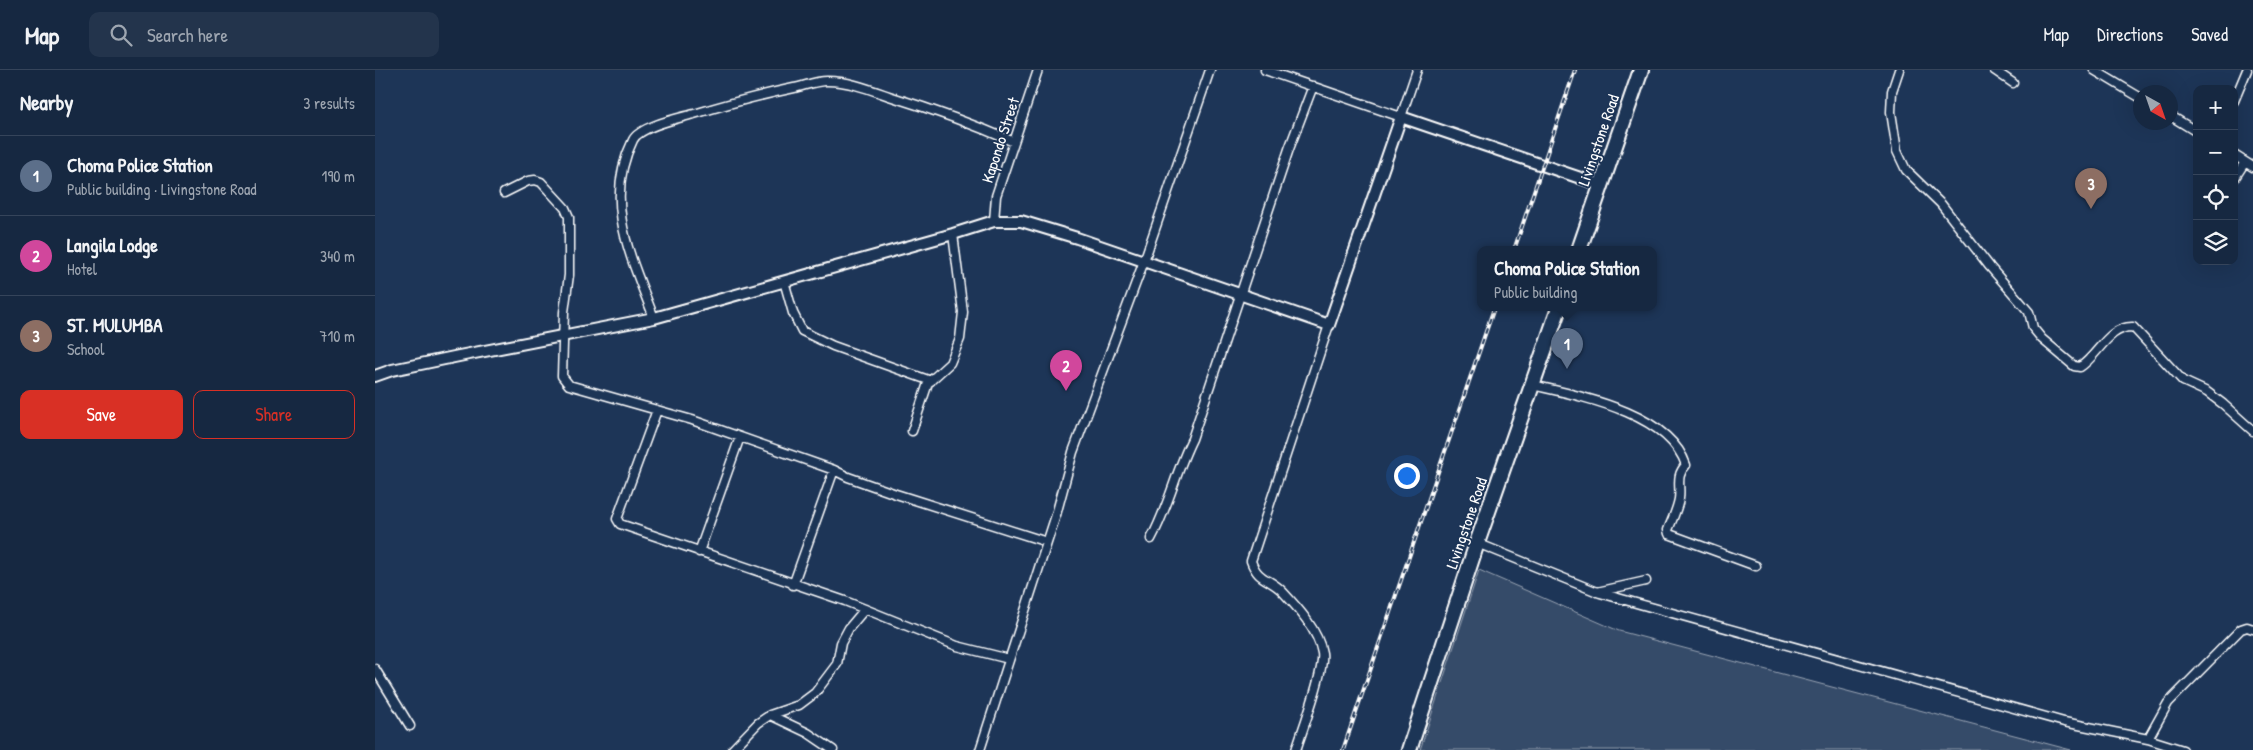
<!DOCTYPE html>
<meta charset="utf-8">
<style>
:root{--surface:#162841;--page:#23344c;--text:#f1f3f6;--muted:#9ea6b1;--line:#35445a;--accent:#d93025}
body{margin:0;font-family:"Patrick Hand",sans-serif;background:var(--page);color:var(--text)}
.controls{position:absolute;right:15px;top:15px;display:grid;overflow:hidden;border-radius:10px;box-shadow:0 5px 20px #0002}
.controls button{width:45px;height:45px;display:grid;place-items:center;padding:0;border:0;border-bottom:1px solid var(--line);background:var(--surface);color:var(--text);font:25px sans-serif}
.compass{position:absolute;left:1758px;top:15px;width:45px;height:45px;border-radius:50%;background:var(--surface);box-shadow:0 5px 20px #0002;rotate:140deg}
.you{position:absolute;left:1031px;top:405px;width:18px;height:18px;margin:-12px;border:4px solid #fff;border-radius:50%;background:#1a73e8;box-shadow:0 0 0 8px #1a73e833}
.badge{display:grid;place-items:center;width:32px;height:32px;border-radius:50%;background:var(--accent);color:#fff;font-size:16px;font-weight:700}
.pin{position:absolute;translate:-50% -41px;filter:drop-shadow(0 1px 2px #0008)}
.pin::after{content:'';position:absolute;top:26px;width:18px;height:15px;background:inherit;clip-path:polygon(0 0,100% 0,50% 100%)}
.popup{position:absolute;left:1102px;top:176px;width:180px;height:65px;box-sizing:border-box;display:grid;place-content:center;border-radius:10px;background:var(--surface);filter:drop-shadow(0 1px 4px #0005);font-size:16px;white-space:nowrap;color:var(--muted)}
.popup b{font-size:19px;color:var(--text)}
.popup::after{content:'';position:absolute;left:50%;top:100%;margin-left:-10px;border:10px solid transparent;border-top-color:var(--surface)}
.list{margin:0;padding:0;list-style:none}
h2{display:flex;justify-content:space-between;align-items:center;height:65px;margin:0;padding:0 20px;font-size:21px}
h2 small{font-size:16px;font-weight:400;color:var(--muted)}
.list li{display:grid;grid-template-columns:32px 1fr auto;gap:15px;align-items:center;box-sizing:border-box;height:80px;padding:0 20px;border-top:1px solid var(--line)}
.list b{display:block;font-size:19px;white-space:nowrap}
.list p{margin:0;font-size:16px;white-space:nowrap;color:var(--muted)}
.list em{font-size:16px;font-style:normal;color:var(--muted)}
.actions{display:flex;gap:10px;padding:15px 20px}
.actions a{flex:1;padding:11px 0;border:1px solid var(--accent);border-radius:10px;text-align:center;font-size:18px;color:var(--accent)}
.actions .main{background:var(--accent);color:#fff}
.icon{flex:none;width:28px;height:28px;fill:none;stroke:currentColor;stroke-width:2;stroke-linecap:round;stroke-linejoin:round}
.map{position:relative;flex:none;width:1878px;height:680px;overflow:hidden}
header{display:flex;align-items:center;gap:30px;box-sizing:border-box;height:70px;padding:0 25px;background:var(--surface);border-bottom:1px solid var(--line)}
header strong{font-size:24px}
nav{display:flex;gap:28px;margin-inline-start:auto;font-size:18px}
.search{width:350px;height:45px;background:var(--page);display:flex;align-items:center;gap:12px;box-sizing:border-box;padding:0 18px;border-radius:10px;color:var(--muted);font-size:19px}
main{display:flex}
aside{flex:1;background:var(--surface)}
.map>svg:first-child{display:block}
.green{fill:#364b69;stroke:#9aa5b4}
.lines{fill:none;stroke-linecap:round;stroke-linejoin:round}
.minor-casing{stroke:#fff;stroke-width:11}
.tertiary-casing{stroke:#fff;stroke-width:14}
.trunk-casing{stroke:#fff;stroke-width:18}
.minor{stroke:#1d3557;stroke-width:8}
.tertiary{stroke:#1d3557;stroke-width:10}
.trunk{stroke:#1d3557;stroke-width:14}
.rail-casing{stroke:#fff;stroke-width:4}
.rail{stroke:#1d3557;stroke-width:2;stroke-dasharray:5.5;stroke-linecap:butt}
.labels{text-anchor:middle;stroke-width:4;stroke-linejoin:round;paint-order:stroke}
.street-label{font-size:16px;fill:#fff;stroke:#1d3557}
</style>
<header>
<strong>Map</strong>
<div class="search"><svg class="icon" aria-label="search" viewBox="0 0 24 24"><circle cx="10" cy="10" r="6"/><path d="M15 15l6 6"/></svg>Search here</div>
<nav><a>Map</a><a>Directions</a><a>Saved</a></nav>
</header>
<main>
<aside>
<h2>Nearby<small>3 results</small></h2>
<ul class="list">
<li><span class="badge" style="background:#5c6f8a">1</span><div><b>Choma Police Station</b><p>Public building · Livingstone Road</p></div><em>190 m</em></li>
<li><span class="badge" style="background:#d1479c">2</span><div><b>Langila Lodge</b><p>Hotel</p></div><em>340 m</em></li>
<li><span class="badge" style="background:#8d6e63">3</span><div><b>ST. MULUMBA</b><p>School</p></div><em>710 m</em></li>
</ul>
<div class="actions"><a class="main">Save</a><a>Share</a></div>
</aside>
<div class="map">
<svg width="1878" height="680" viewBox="0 0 1878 680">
<rect width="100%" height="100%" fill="#1d3557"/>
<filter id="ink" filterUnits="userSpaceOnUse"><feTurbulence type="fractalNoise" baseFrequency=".02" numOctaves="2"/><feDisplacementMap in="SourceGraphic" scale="10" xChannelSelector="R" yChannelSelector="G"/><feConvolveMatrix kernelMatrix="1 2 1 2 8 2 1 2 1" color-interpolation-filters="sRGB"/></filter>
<g filter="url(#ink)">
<path class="green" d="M 1104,500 L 1244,561 L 1696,680 L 1045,680 Z"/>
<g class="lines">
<g class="minor-casing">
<path id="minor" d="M 890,0 L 1026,47 L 1042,0
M 1524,0 L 1517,21 L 1516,42 L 1522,81 L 1531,100 L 1566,134 L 1615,197 L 1654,242 L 1658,258 L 1667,269 L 1699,296 L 1705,297 C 1723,286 1733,256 1758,257 L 1808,311 L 1832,322 L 1848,334 L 1878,361
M 1619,0 L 1638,13
M 1719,0 L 1766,28
M 1859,31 L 1872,0
M 1796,46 L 1822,62
M 1859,85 L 1878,97
M 1859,109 L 1870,92
M 129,123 L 153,111 L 160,110 L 166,112 L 190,138 L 194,147 L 194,205 L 189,242 L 187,306 L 194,315 L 317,350 L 459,400 L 473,407 L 521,424 L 672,472
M 619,151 L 621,126 L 663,0
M 409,211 L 418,243 L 427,261 L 458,276 L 556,311
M 279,248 C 257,189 227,132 258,70 C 265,56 305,48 319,44 C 352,34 385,25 419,18 C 429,16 441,11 452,11 C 474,11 494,19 514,26 C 556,39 598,54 639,72
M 1157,315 C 1204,326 1293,342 1311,395 C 1300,406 1306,416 1304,429 C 1302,440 1297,450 1293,460 L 1294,464 L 1381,496
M 282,340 L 242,449 L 245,454 L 470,531 L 582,576 L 634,589
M 537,361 L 553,313 L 575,293 L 585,269 L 588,242 L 578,164
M 776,469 C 793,438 801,401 817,369 L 914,79 L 938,16
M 1102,473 L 1225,523 L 1689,652 L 1773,669 L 1808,680
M 324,482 L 365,367
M 418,515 L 459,400
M 1222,522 L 1271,511
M 0,599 L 35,656
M 395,645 L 433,663 L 458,680
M 1773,669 L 1793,633 L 1866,559 L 1872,557 L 1878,559
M 357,680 L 383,653 L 395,645 L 424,635 L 440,623 L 462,594 L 466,573 L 474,558 L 490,539
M 605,680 L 681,445 L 698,382 L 769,191 L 835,0
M 921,680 C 927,661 950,600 947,583 C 943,560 923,538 908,522 C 895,508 883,511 876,491 L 954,255"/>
</g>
<g class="tertiary-casing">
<path id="tertiary" d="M 0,306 L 17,300 L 84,286 L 279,248 L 578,164 L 619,151 L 646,151 L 702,168 L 954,255 L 1026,47 L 1226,115"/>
</g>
<g class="trunk-casing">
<path id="trunk" d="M 1204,180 L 1266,0
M 1034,680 L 1102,473 L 1184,238"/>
</g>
<use href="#minor" class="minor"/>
<use href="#tertiary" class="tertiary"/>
<use href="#trunk" class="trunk"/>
<g class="rail-casing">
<path id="rail" d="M 1139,180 L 1200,0
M 968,680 L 1119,238"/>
</g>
<use href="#rail" class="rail"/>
</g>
</g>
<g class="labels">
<g class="street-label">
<text transform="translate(625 70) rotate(-72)" y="6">Kapondo Street</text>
<text transform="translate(1223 70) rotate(-71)" y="6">Livingstone Road</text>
<text transform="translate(1091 453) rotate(-71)" y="6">Livingstone Road</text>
</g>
</g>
</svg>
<div class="controls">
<button>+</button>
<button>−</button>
<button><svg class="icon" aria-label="locate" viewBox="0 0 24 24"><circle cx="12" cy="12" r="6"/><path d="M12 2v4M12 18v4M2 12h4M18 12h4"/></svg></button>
<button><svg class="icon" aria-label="layers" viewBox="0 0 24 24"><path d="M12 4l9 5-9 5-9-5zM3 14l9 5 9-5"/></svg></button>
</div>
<svg class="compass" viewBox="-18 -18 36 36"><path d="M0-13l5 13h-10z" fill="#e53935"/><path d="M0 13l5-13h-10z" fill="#9ea6b1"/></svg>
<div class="you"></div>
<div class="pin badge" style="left:1192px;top:299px;background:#5c6f8a">1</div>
<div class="popup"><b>Choma Police Station</b>Public building</div>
<div class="pin badge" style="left:691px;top:321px;background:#d1479c">2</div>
<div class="pin badge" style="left:1716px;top:139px;background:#8d6e63">3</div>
</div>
</main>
